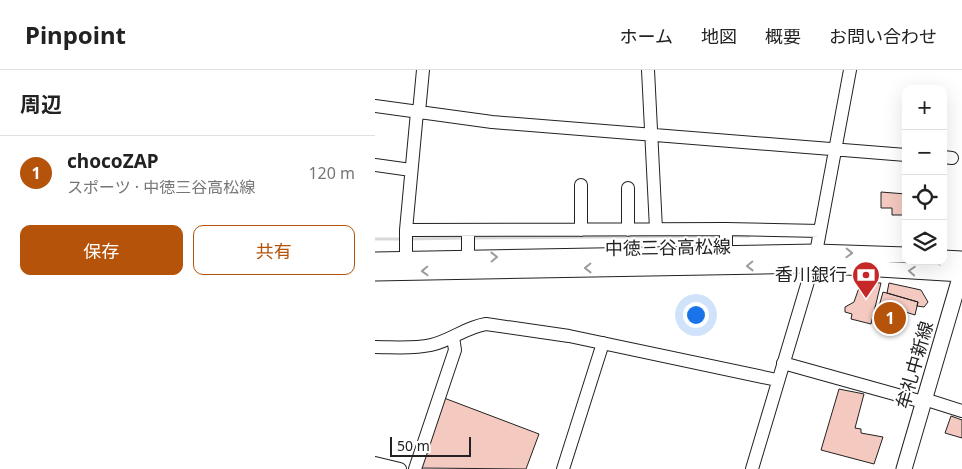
<!DOCTYPE html>
<html lang="ja">
<meta charset="utf-8">
<style>
:root{--surface:#fff;--page:#f6f6f6;--text:#222;--muted:#767676;--line:#e0e0e0;--accent:#b45309}
body{margin:0;font-family:"Noto Sans","Noto Sans JP",sans-serif;background:var(--page);color:var(--text)}
.controls{position:absolute;right:15px;top:15px;display:grid;overflow:hidden;border-radius:10px;box-shadow:0 5px 20px #0002}
.controls button{width:45px;height:45px;display:grid;place-items:center;padding:0;border:0;border-bottom:1px solid var(--line);background:var(--surface);color:var(--text);font:25px sans-serif}
.scale{position:absolute;left:15px;bottom:12px;width:81px;box-sizing:border-box;padding-left:5px;border:2px solid #222;border-top:0;font-size:14px;line-height:18px;white-space:nowrap;color:#222;-webkit-text-stroke:4px #fff;paint-order:stroke}
.you{position:absolute;left:320px;top:244px;width:18px;height:18px;margin:-12px;border:4px solid #fff;border-radius:50%;background:#1a73e8;box-shadow:0 0 0 8px #1a73e833}
.badge{display:grid;place-items:center;width:32px;height:32px;border-radius:50%;background:var(--accent);color:#fff;font-size:16px;font-weight:700}
.pin{position:absolute;translate:-50% -50%;border:2px solid #fff;box-shadow:0 1px 5px #0006}
.list{margin:0;padding:0;list-style:none}
h2{display:flex;justify-content:space-between;align-items:center;height:65px;margin:0;padding:0 20px;font-size:21px}
h2 small{font-size:16px;font-weight:400;color:var(--muted)}
.list li{display:grid;grid-template-columns:32px 1fr auto;gap:15px;align-items:center;box-sizing:border-box;height:75px;padding:0 20px;border-top:1px solid var(--line)}
.list b{display:block;font-size:19px;white-space:nowrap}
.list p{margin:0;font-size:16px;white-space:nowrap;color:var(--muted)}
.list em{font-size:16px;font-style:normal;color:var(--muted)}
.actions{display:flex;gap:10px;padding:15px 20px}
.actions a{flex:1;padding:11px 0;border:1px solid var(--accent);border-radius:10px;text-align:center;font-size:18px;color:var(--accent)}
.actions .main{background:var(--accent);color:#fff}
.icon{flex:none;width:28px;height:28px;fill:none;stroke:currentColor;stroke-width:2;stroke-linecap:round;stroke-linejoin:round}
.map{position:relative;flex:none;width:587px;height:399px;overflow:hidden}
header{display:flex;align-items:center;gap:30px;box-sizing:border-box;height:70px;padding:0 25px;background:var(--surface);border-bottom:1px solid var(--line)}
header strong{font-size:24px}
nav{display:flex;gap:28px;margin-inline-start:auto;font-size:18px}
main{display:flex}
aside{flex:1;background:var(--surface)}
.map>svg:first-child{display:block}
.lines{fill:none;stroke-linecap:round;stroke-linejoin:round}
.stream{stroke:#d9d9d9;stroke-width:3}
.building{fill:#f3c9c0;stroke:#222}
.minor-casing{stroke:#222;stroke-width:14}
.major-casing{stroke:#222;stroke-width:17}
.minor{stroke:#fff;stroke-width:12}
.major{stroke:#fff;stroke-width:15}
.oneway{stroke:#9c9c9c}
.labels{text-anchor:middle;stroke-width:4;stroke-linejoin:round;paint-order:stroke}
.street-label{font-size:18px;fill:#222;stroke:#fff}
.poi-label{font-size:18px;fill:#222;stroke:#fff;text-anchor:end}
</style>
<header>
<strong>Pinpoint</strong>
<nav><a>ホーム</a><a>地図</a><a>概要</a><a>お問い合わせ</a></nav>
</header>
<main>
<aside>
<h2>周辺<small></small></h2>
<ul class="list">
<li><span class="badge">1</span><div><b>chocoZAP</b><p>スポーツ · 中徳三谷高松線</p></div><em>120 m</em></li>
</ul>
<div class="actions"><a class="main">保存</a><a>共有</a></div>
</aside>
<div class="map">
<svg width="587" height="399" viewBox="0 0 587 399">
<rect width="100%" height="100%" fill="#fff"/>
<g class="lines">
<path class="stream" d="M 353,166 L 374,166
M 96,168 L 347,166
M 0,169 L 27,169
M 33,169 L 89,168"/>
</g>
<path class="building" d="M 506,122 L 531,124 L 531,145 L 517,145 L 517,138 L 506,138 Z
M 486,212 L 506,213 L 496,254 L 476,249 L 477,244 L 470,242 L 470,237 L 479,232 Z
M 514,213 L 546,220 L 553,232 L 549,237 L 542,236 L 543,232 L 512,223 Z
M 508,222 L 543,232 L 540,245 L 521,239 L 516,257 L 500,251 Z
M 464,319 L 489,324 L 480,358 L 486,359 L 486,363 L 508,367 L 499,394 L 446,380 Z
M 69,328 L 164,364 L 151,399 L 45,398 Z
M 576,346 L 587,350 L 587,368 L 570,363 Z"/>
<g class="lines">
<g class="minor-casing">
<path id="minor" d="M 273,0 L 281,159
M 0,36 L 117,52 L 531,85
M 44,42 L 48,0
M 568,87 L 577,88
M 0,95 L 36,100
M 206,115 L 206,160
M 253,118 L 253,160
M 31,160 L 351,159 L 445,161
M 93,160 L 93,187
M 351,183 L 351,159
M 31,190 L 31,160 L 42,42
M 0,277 C 18,277 38,279 56,275 C 75,271 91,257 111,254 L 194,266 L 402,310
M 408,293 L 548,332
M 549,329 L 587,341
M 0,393 L 25,399
M 40,399 L 80,280 L 78,267
M 188,399 L 228,273
M 377,399 L 440,188 L 475,0"/>
</g>
<g class="major-casing">
<path id="major" d="M 568,188 L 587,189
M 0,190 L 441,182 L 531,185
M 0,203 L 438,195 L 587,204
M 529,399 L 587,201"/>
</g>
<use href="#minor" class="minor"/>
<use href="#major" class="major"/>
</g>
<defs><path id="oneway-chevron" d="M-2-3.5L2.5 0L-2 3.5" fill="none" stroke-width="1.6" stroke-linecap="round" stroke-linejoin="round" transform="scale(1.25)"/></defs>
<g class="oneway">
<use href="#oneway-chevron" transform="translate(474 183) rotate(2)"/>
<use href="#oneway-chevron" transform="translate(119 187) rotate(-1)"/>
<use href="#oneway-chevron" transform="translate(375 196) rotate(179)"/>
<use href="#oneway-chevron" transform="translate(213 198) rotate(179)"/>
<use href="#oneway-chevron" transform="translate(50 201) rotate(178)"/>
<use href="#oneway-chevron" transform="translate(537 201) rotate(-176)"/>
</g>
<defs>
<g id="bank-pin" transform="scale(1.4375)"><path d="M0 17L-7.5 6A9.5 9.5 0 1 1 7.5 6Z" fill="#c62828" stroke="#fff"/><path d="M-6-4H6V4H-6ZM0-2.3a2.3 2.3 0 1 0 0 4.6a2.3 2.3 0 1 0 0-4.6Z" fill="#fff"/></g>
</defs>
<g fill-rule="evenodd">
<use href="#bank-pin" x="491" y="205"/>
</g>
<g class="labels">
<g class="street-label">
<text transform="translate(293 178) rotate(-1)" y="6">中徳三谷高松線</text>
<text transform="translate(540 295) rotate(-74)" y="6">牟礼中新線</text>
</g>
<g class="poi-label">
<text x="472" y="211">香川銀行</text>
</g>
</g>
</svg>
<div class="controls">
<button>+</button>
<button>−</button>
<button><svg class="icon" aria-label="locate" viewBox="0 0 24 24"><circle cx="12" cy="12" r="6"/><path d="M12 2v4M12 18v4M2 12h4M18 12h4"/></svg></button>
<button><svg class="icon" aria-label="layers" viewBox="0 0 24 24"><path d="M12 4l9 5-9 5-9-5zM3 14l9 5 9-5"/></svg></button>
</div>
<div class="scale">50 m</div>
<div class="you"></div>
<div class="pin badge" style="left:515px;top:248px">1</div>
</div>
</main>
